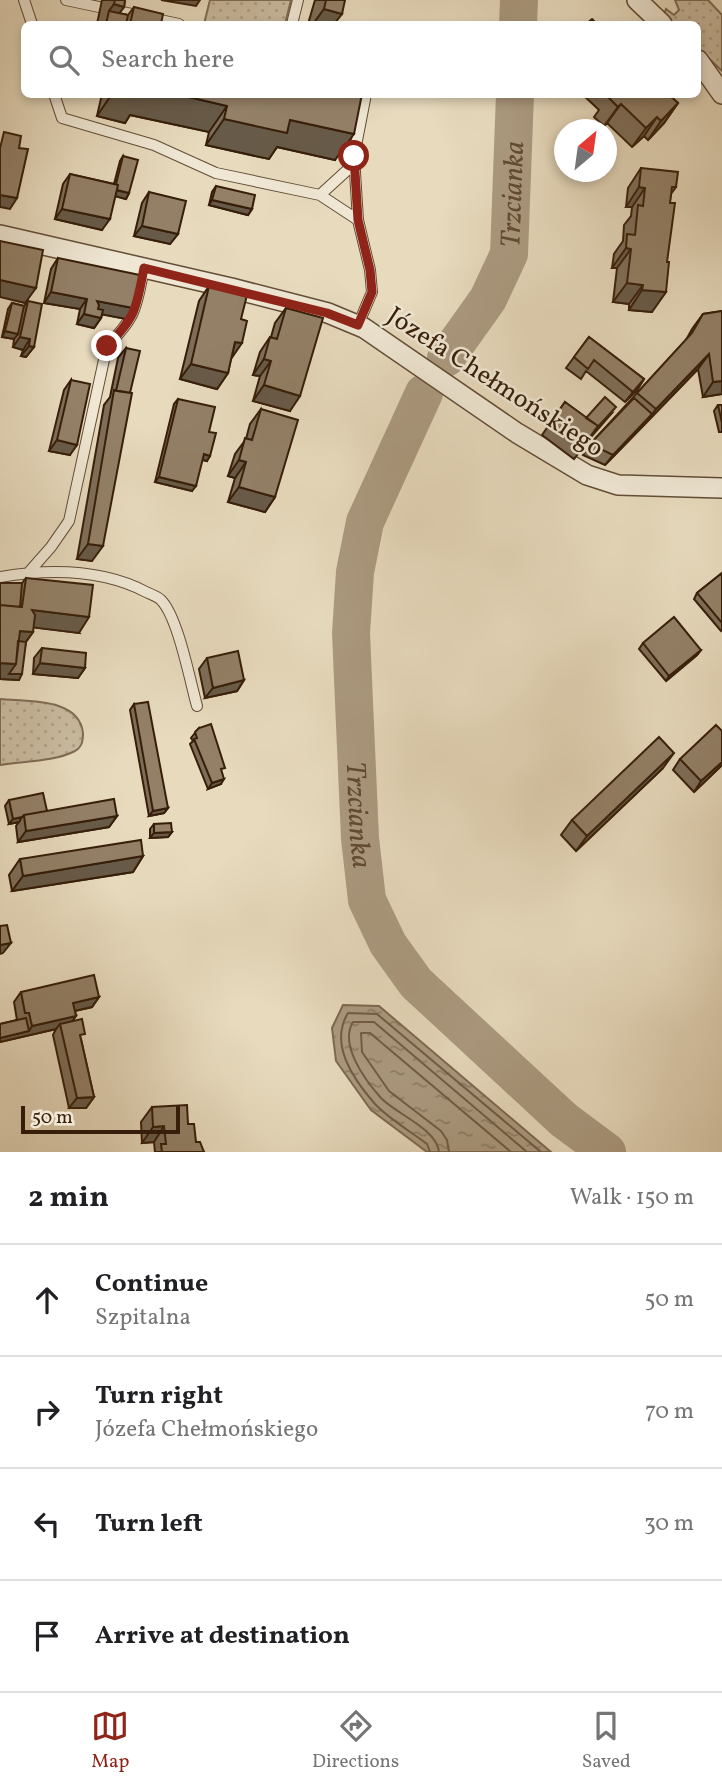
<!DOCTYPE html>
<meta charset="utf-8">
<style>
:root{--surface:#fff;--page:#f2f2f2;--text:#202124;--muted:#757577;--line:#e0e0e0;--accent:#8f2418}
body{margin:0;font-family:Vollkorn,serif;background:var(--page);color:var(--text)}
.compass{position:absolute;left:554px;top:119px;width:63px;height:63px;border-radius:50%;background:var(--surface);box-shadow:0 4px 10px #0003;rotate:29deg}
.scale{position:absolute;left:21px;bottom:18px;width:159px;box-sizing:border-box;padding-left:7px;border:4px solid #371e0a;border-top:0;font-size:19px;line-height:24px;white-space:nowrap;color:#371e0a;-webkit-text-stroke:5px #efe7d4;paint-order:stroke}
.stop{position:absolute;width:21px;height:21px;margin:-16px;border:5px solid #8f2418;border-radius:50%;background:#fff}
.stop.end{background:#8f2418;border-color:#fff;box-shadow:0 2px 7px #0008}
.list{margin:0;padding:0;list-style:none}
h2{display:flex;justify-content:space-between;align-items:center;height:91px;margin:0;padding:0 28px;font-size:30px}
h2 small{font-size:23px;font-weight:400;color:var(--muted)}
.list li{display:grid;grid-template-columns:46px 1fr auto;gap:21px;align-items:center;box-sizing:border-box;height:112px;padding:0 28px;border-top:2px solid var(--line)}
.list b{display:block;font-size:26px;white-space:nowrap}
.list p{margin:0;font-size:23px;white-space:nowrap;color:var(--muted)}
.list em{font-size:23px;font-style:normal;color:var(--muted)}
.icon{flex:none;width:38px;height:38px;fill:none;stroke:currentColor;stroke-width:2;stroke-linecap:round;stroke-linejoin:round}
.map{position:relative;flex:none;width:722px;height:1152px;overflow:hidden}
.search{position:absolute;background:var(--surface);box-shadow:0 4px 10px #0003;left:21px;right:21px;top:21px;height:77px;display:flex;align-items:center;gap:18px;box-sizing:border-box;padding:0 24px;border-radius:10px;color:var(--muted);font-size:26px}
.sheet{height:539px;background:var(--surface)}
nav{display:flex;justify-content:space-around;align-items:center;box-sizing:border-box;height:98px;border-top:2px solid var(--line);background:var(--surface);font-size:19px;color:var(--muted)}
nav a{display:grid;justify-items:center;gap:4px}
nav .on{color:var(--accent)}
.map>svg:first-child{display:block}
.grass{fill:url(#grass-dots);stroke:#806c54;stroke-width:2}
.water{fill:url(#water-ripples);stroke:#7d6851;stroke-width:2}
.lines{fill:none;stroke-linecap:round;stroke-linejoin:round}
.shore{stroke:#715c45;stroke-width:2}
.river{stroke:#ab9a80;stroke-width:38}
.service-casing{stroke:#634d37;stroke-width:12}
.minor-casing{stroke:#634d37;stroke-width:22}
.service{stroke:#efe7d4;stroke-width:10}
.minor{stroke:#efe7d4;stroke-width:19}
.wall{fill:#7e6e59;stroke:#371e0a;stroke-width:2}
.shaded-wall{fill:#675a48;stroke:#371e0a;stroke-width:2}
.building{fill:#938067;stroke:#371e0a;stroke-width:2}
.route{stroke:#8f2418;stroke-width:9}
.labels{text-anchor:middle;stroke-width:5;stroke-linejoin:round;paint-order:stroke}
.street-label{font-size:26px;fill:#371e0a;stroke:#efe7d4}
.water-label{font-size:28px;font-style:italic;fill:#604933;stroke:#efe7d4}
</style>
<div class="map">
<svg width="722" height="1152" viewBox="0 0 722 1152">
<defs>
<pattern id="grass-dots" width="8" height="8" patternUnits="userSpaceOnUse" patternTransform="scale(1.75)"><rect width="8" height="8" fill="#c9ba9f"/><path d="M2 2h.1M6 6h.1" fill="none" stroke="#ad9f88" stroke-width="1.8" stroke-linecap="round"/></pattern>
<pattern id="water-ripples" width="26" height="14" patternUnits="userSpaceOnUse" patternTransform="scale(1.75)"><rect width="26" height="14" fill="#ab9a80"/><path d="M2 4q2-2 4 0t4 0M15 11q2-2 4 0t4 0" fill="none" stroke="#8c7d67"/></pattern>
</defs>
<rect width="100%" height="100%" fill="#e7dabd"/>
<filter id="stains"><feTurbulence type="fractalNoise" baseFrequency=".00286" numOctaves="4"/><feColorMatrix values="0 0 0 0 .2 0 0 0 0 .09 0 0 0 0 .02 0 0 0 .5 -.17"/></filter>
<radialGradient id="worn" r=".72"><stop offset=".6" stop-color="#630" stop-opacity="0"/><stop offset="1" stop-color="#630" stop-opacity=".3"/></radialGradient>
<path class="grass" d="M 210,0 L 291,0 L 285,24 L 204,24 Z
M 675,0 L 708,0 L 722,15 L 722,71 L 698,48 L 698,24 L 672,24 L 664,15 L 666,9 L 674,15 L 679,10 Z
M 0,699 C 26,702 79,697 83,733 C 83,741 82,747 75,751 C 54,762 23,761 0,765 Z"/>
<path class="water" d="M 343,1005 L 379,1006 L 551,1152 L 427,1152 L 371,1110 L 336,1061 L 332,1028 Z"/>
<g class="lines">
<path class="shore" d="M 430,1152 L 427,1144 C 410,1131 389,1119 375,1104 C 353,1079 329,1044 348,1013 L 377,1014 L 541,1152
M 439,1152 C 437,1129 396,1114 381,1098 C 365,1080 339,1045 353,1022 L 374,1022 L 527,1152
M 449,1152 L 447,1140 L 441,1131 L 389,1091 L 362,1052 L 361,1033 L 370,1033 L 511,1152"/>
<g class="river">
<path d="M 518,24 L 519,0"/>
<path id="s1" d="M 446,358 L 488,299 L 509,254 L 515,94"/>
<path id="s2" d="M 424,393 L 365,522 L 355,572 L 351,633 L 360,838 L 367,900 L 388,944 L 416,983 L 564,1120 L 607,1152"/>
</g>
<g class="service-casing">
<path id="service" d="M 24,0 L 32,24
M 66,0 L 179,24
M 292,24 L 298,0
M 54,94 L 62,118 L 154,145 L 216,173 L 320,195 L 358,220
M 320,195 L 355,163
M 358,325 L 372,292 L 370,270 L 358,220 L 354,156 L 366,94
M 29,572 L 51,547 L 69,521 L 107,346 C 137,316 136,308 144,268
M 0,577 C 48,569 102,569 146,592 C 150,594 157,596 161,600 C 178,617 190,681 197,706"/>
</g>
<g class="minor-casing">
<path id="minor" d="M 637,0 L 662,24
M 698,60 L 722,94
M 0,235 L 231,288 L 328,313 L 364,328 L 517,433 L 587,475 L 618,485 L 722,488"/>
</g>
<use href="#service" class="service"/>
<use href="#minor" class="minor"/>
</g>
<path class="wall" d="M 102,0 L 125,0 L 124,7 L 119,13 L 128,15 L 134,7 L 161,24 L 97,24 Z
M 315,0 L 345,0 L 334,24 L 308,24 Z
M 102,94 L 362,94 L 335,160 L 277,147 L 269,159 L 206,145 L 209,132 L 130,115 L 125,123 L 97,116 Z
M 582,94 L 668,94 L 678,103 L 664,123 L 648,140 L 644,136 L 632,147 L 607,123 L 604,126 L 594,117 L 599,110 Z
M 123,156 L 129,193 L 126,199 L 115,196 L 102,230 L 55,219 L 63,184 L 70,174 L 114,184 L 120,161 Z
M 641,168 L 676,187 L 671,194 L 652,312 L 629,310 L 629,304 L 613,302 L 617,268 L 612,268 L 614,254 L 623,241 L 624,225 L 631,216 L 632,207 L 626,207 L 628,188 Z
M 216,186 L 252,209 L 248,215 L 209,205 L 212,192 Z
M 149,192 L 178,234 L 170,244 L 134,236 L 142,203 Z
M 58,258 L 133,308 L 126,319 L 102,314 L 101,318 L 94,328 L 77,324 L 80,309 L 44,303 L 51,269 Z
M 209,286 L 231,358 L 228,373 L 217,389 L 180,379 L 199,301 Z
M 28,301 L 34,347 L 26,357 L 21,356 L 23,350 L 13,347 L 14,339 L 2,337 L 8,309 L 12,303 L 24,306 Z
M 286,308 L 290,411 L 253,401 L 260,376 L 253,375 L 260,352 L 270,337 L 271,337 L 275,323 Z
M 722,311 L 722,394 L 703,397 L 698,369 L 605,465 L 583,455 L 590,444 L 686,340 L 692,329 L 703,314 Z
M 589,337 L 644,379 L 637,390 L 625,402 L 586,371 L 581,379 L 566,368 Z
M 126,348 L 130,393 L 92,561 L 77,559 L 104,405 L 110,397 L 118,358 Z
M 71,380 L 70,455 L 49,451 L 64,390 Z
M 178,399 L 209,432 L 207,461 L 202,460 L 192,491 L 155,482 L 174,404 Z
M 565,402 L 586,418 L 612,413 L 591,437 L 574,459 L 542,435 Z
M 718,405 L 722,405 L 722,432 L 719,432 L 714,411 Z
M 261,409 L 275,497 L 265,512 L 228,502 L 235,478 L 228,476 L 235,454 L 246,439 L 250,424 Z
M 722,573 L 722,630 L 721,631 L 694,599 L 697,593 Z
M 26,578 L 79,633 L 33,627 L 33,632 L 26,642 L 19,680 L 0,679 L 0,583 L 22,583 Z
M 643,643 L 701,650 L 697,655 L 666,681 L 639,649 Z
M 42,648 L 85,668 L 78,678 L 33,674 L 34,658 Z
M 207,658 L 244,680 L 237,691 L 205,698 L 199,669 Z
M 134,704 L 168,808 L 164,813 L 149,816 L 130,710 Z
M 199,728 L 221,784 L 208,789 L 190,744 L 193,741 L 191,738 Z
M 680,759 L 722,765 L 694,792 L 673,770 Z
M 663,768 L 576,851 L 561,835 L 572,820 Z
M 9,800 L 47,811 L 117,816 L 109,827 L 18,842 L 16,826 L 19,822 L 9,824 L 5,806 Z
M 154,824 L 172,832 L 168,837 L 150,838 L 150,829 Z
M 143,856 L 133,872 L 12,891 L 9,875 L 20,859 Z
M 21,992 L 99,997 L 92,1007 L 75,1011 L 76,1016 L 72,1021 L 81,1039 L 94,1097 L 86,1108 L 69,1108 L 53,1035 L 56,1029 L 0,1042 L 0,1024 L 17,1020 L 14,1002 Z
M 152,1107 L 188,1124 L 196,1142 L 204,1152 L 155,1152 L 154,1142 L 142,1143 L 141,1122 Z"/>
<path class="shaded-wall" d="M 161,0 L 200,0 L 196,6 Z
M 114,4 L 124,7 L 111,24 L 109,11 Z
M 324,9 L 342,14 L 334,24 L 313,24 Z
M 112,94 L 176,94 L 227,106 L 209,132 L 130,115 L 125,123 L 97,116 Z
M 678,103 L 664,123 L 648,140 L 661,121 Z
M 621,104 L 607,123 L 604,126 L 618,107 Z
M 657,117 L 644,136 L 632,147 L 646,128 Z
M 224,119 L 290,120 L 354,134 L 335,160 L 277,147 L 269,159 L 206,145 Z
M 639,187 L 645,188 L 632,207 L 626,207 Z
M 115,190 L 129,193 L 126,199 L 111,195 Z
M 0,195 L 17,198 L 10,209 L 0,207 Z
M 212,200 L 252,209 L 248,215 L 209,205 Z
M 62,209 L 110,219 L 102,230 L 55,219 Z
M 142,226 L 178,234 L 170,244 L 134,236 Z
M 626,248 L 631,249 L 617,268 L 612,268 Z
M 0,280 L 36,288 L 25,303 L 0,297 Z
M 627,283 L 643,285 L 629,304 L 613,302 Z
M 642,290 L 666,292 L 652,312 L 629,310 Z
M 51,292 L 87,299 L 80,309 L 44,303 Z
M 97,301 L 133,308 L 126,319 L 89,312 Z
M 84,314 L 101,318 L 94,328 L 77,324 Z
M 5,331 L 18,334 L 14,339 L 2,337 Z
M 20,337 L 30,339 L 23,350 L 13,347 Z
M 235,342 L 242,343 L 231,359 Z
M 29,346 L 34,347 L 26,357 L 21,356 Z
M 709,354 L 698,369 L 645,424 L 656,409 Z
M 264,359 L 271,361 L 260,376 L 253,375 Z
M 191,364 L 228,373 L 217,389 L 180,379 Z
M 644,379 L 637,390 L 625,402 L 633,392 Z
M 722,381 L 722,394 L 703,397 L 713,382 Z
M 264,385 L 300,396 L 290,411 L 253,401 Z
M 652,414 L 645,424 L 605,465 L 613,455 Z
M 57,440 L 77,445 L 70,455 L 49,451 Z
M 204,454 L 210,456 L 207,461 L 200,459 Z
M 239,460 L 246,462 L 235,478 L 228,476 Z
M 159,477 L 196,486 L 192,491 L 155,482 Z
M 239,487 L 275,497 L 265,512 L 228,502 Z
M 88,544 L 103,546 L 92,561 L 77,559 Z
M 32,610 L 89,617 L 79,633 L 21,626 Z
M 20,631 L 33,632 L 22,647 L 12,646 Z
M 701,650 L 697,655 L 666,681 L 669,676 Z
M 0,663 L 16,664 L 22,674 L 19,680 L 0,679 Z
M 40,663 L 85,668 L 78,678 L 33,674 Z
M 244,680 L 237,691 L 205,698 L 213,688 Z
M 674,753 L 663,768 L 576,851 L 587,836 Z
M 722,762 L 722,765 L 694,792 L 701,781 Z
M 224,779 L 221,784 L 208,789 L 212,783 Z
M 168,808 L 164,813 L 149,816 L 153,811 Z
M 117,816 L 109,827 L 18,842 L 26,831 Z
M 22,817 L 19,822 L 9,824 L 13,819 Z
M 172,832 L 168,837 L 150,838 L 154,833 Z
M 143,856 L 133,872 L 12,891 L 23,876 Z
M 11,943 L 3,953 L 0,954 L 0,945 Z
M 99,997 L 92,1007 L 65,1013 L 73,1003 Z
M 76,1016 L 68,1027 L 60,1024 L 56,1029 L 0,1042 L 0,1038 L 29,1031 L 32,1026 Z
M 94,1097 L 86,1108 L 69,1108 L 77,1098 Z
M 164,1126 L 154,1142 L 142,1143 L 153,1127 Z"/>
<path class="building" d="M 115,0 L 125,0 L 124,7 L 114,4 Z
M 326,0 L 345,0 L 342,14 L 324,9 Z
M 134,7 L 163,14 L 161,24 L 130,24 Z
M 109,11 L 128,15 L 126,24 L 106,24 Z
M 592,19 L 597,24 L 586,24 Z
M 176,94 L 362,94 L 354,134 L 290,120 L 287,133 L 224,119 L 227,106 Z
M 610,94 L 668,94 L 678,103 L 661,121 L 657,117 L 646,128 L 621,104 L 618,107 L 608,97 Z
M 4,132 L 21,136 L 19,148 L 28,149 L 17,198 L 0,195 L 0,148 Z
M 123,156 L 138,160 L 129,193 L 117,190 L 118,185 L 116,184 Z
M 641,168 L 678,172 L 676,187 L 672,187 L 670,203 L 675,203 L 667,262 L 669,262 L 666,292 L 642,290 L 643,285 L 627,283 L 631,249 L 626,248 L 627,234 L 635,235 L 638,205 L 643,206 L 645,188 L 639,187 Z
M 70,174 L 118,185 L 110,219 L 62,209 Z
M 216,186 L 255,195 L 252,209 L 212,200 Z
M 149,192 L 186,201 L 178,234 L 142,226 Z
M 0,241 L 43,250 L 36,288 L 0,280 Z
M 58,258 L 140,275 L 133,308 L 97,301 L 99,305 L 98,309 L 103,310 L 101,318 L 84,314 L 87,299 L 51,292 Z
M 209,286 L 247,295 L 241,319 L 247,321 L 242,343 L 235,342 L 228,373 L 191,364 Z
M 28,301 L 42,304 L 34,347 L 29,346 L 30,339 L 20,337 Z
M 12,303 L 24,306 L 18,334 L 5,331 Z
M 286,308 L 323,318 L 300,396 L 264,385 L 271,361 L 264,359 L 270,337 L 277,339 Z
M 722,311 L 722,381 L 713,382 L 709,354 L 656,409 L 637,393 L 692,333 L 703,314 Z
M 589,337 L 644,379 L 633,392 L 594,360 L 588,369 L 574,357 Z
M 126,348 L 140,351 L 130,393 L 116,391 Z
M 71,380 L 90,384 L 77,445 L 57,440 Z
M 114,390 L 132,393 L 103,546 L 88,544 Z
M 605,397 L 616,407 L 594,431 L 598,426 L 586,418 Z
M 634,398 L 652,414 L 613,455 L 590,444 Z
M 178,399 L 215,407 L 209,432 L 216,433 L 210,456 L 204,454 L 196,486 L 159,477 Z
M 565,402 L 598,426 L 581,449 L 549,425 Z
M 718,405 L 722,405 L 722,423 Z
M 261,409 L 298,420 L 275,497 L 239,487 L 246,462 L 239,460 L 245,438 L 252,440 Z
M 722,573 L 722,623 L 697,593 Z
M 26,578 L 93,585 L 89,617 L 32,610 L 35,615 L 33,632 L 20,631 L 16,664 L 0,663 L 0,605 L 22,607 Z
M 0,583 L 22,583 L 20,607 L 0,605 Z
M 674,617 L 701,650 L 669,676 L 643,643 Z
M 18,641 L 26,642 L 22,674 L 9,674 L 16,664 Z
M 42,648 L 86,653 L 85,668 L 40,663 Z
M 238,651 L 244,680 L 213,688 L 207,658 Z
M 148,702 L 168,808 L 153,811 L 134,704 Z
M 211,724 L 225,768 L 221,769 L 224,779 L 212,783 L 194,739 L 197,738 L 195,732 L 199,728 Z
M 716,725 L 722,731 L 722,762 L 701,781 L 680,759 Z
M 659,737 L 674,753 L 587,836 L 572,820 Z
M 43,793 L 47,811 L 24,815 L 22,817 L 13,819 L 9,800 Z
M 114,799 L 117,816 L 26,831 L 24,815 Z
M 171,823 L 172,832 L 154,833 L 154,824 Z
M 141,840 L 143,856 L 23,876 L 20,859 Z
M 7,925 L 11,943 L 0,945 L 0,926 Z
M 94,975 L 99,997 L 73,1003 L 76,1016 L 32,1026 L 29,1013 L 25,1013 L 21,992 Z
M 26,1018 L 29,1031 L 0,1038 L 0,1024 Z
M 82,1019 L 85,1034 L 80,1035 L 94,1097 L 77,1098 L 60,1024 Z
M 187,1105 L 188,1124 L 194,1124 L 196,1142 L 200,1142 L 204,1152 L 162,1152 L 161,1144 L 166,1144 L 164,1126 L 153,1127 L 152,1107 Z"/>
<g class="lines">
<path class="route" d="M 107,346 C 137,316 136,308 144,268 L 327,313 L 358,325 L 372,292 L 370,270 L 358,220 L 354,156"/>
</g>
<g class="labels">
<g class="street-label">
<text transform="translate(496 381) rotate(33)" y="9">Józefa Chełmońskiego</text>
</g>
<g class="water-label">
<text dy="10" stroke="none"><textPath href="#s1" startOffset="182">Trzcianka</textPath></text>
<text dy="10" stroke="none"><textPath href="#s2" startOffset="436">Trzcianka</textPath></text>
</g>
</g>
<rect width="100%" height="100%" filter="url(#stains)"/>
<rect width="100%" height="100%" fill="url(#worn)"/>
</svg>
<svg class="compass" viewBox="-18 -18 36 36"><path d="M0-13l5 13h-10z" fill="#e53935"/><path d="M0 13l5-13h-10z" fill="#757577"/></svg>
<div class="scale">50 m</div>
<div class="stop" style="left:354px;top:156px"></div>
<div class="stop end" style="left:107px;top:346px"></div>
<div class="search"><svg class="icon" aria-label="search" viewBox="0 0 24 24"><circle cx="10" cy="10" r="6"/><path d="M15 15l6 6"/></svg>Search here</div>
</div>
<section class="sheet">
<h2>2 min<small>Walk · 150 m</small></h2>
<ul class="list">
<li><svg class="icon" aria-label="ahead" viewBox="0 0 24 24"><path d="M12 20V5M6 11l6-6 6 6"/></svg><div><b>Continue</b><p>Szpitalna</p></div><em>50 m</em></li>
<li><svg class="icon" aria-label="right" viewBox="0 0 24 24"><path d="M7 20v-9h11M14 6l5 5-5 5"/></svg><div><b>Turn right</b><p>Józefa Chełmońskiego</p></div><em>70 m</em></li>
<li><svg class="icon" aria-label="left" viewBox="0 0 24 24"><path d="M17 20v-9H6M10 6l-5 5 5 5"/></svg><div><b>Turn left</b></div><em>30 m</em></li>
<li><svg class="icon" aria-label="arrive" viewBox="0 0 24 24"><path d="M6 21V4h12l-3 4 3 4H6"/></svg><div><b>Arrive at destination</b></div></li>
</ul>
</section>
<nav>
<a class="on"><svg class="icon" aria-label="map" viewBox="0 0 24 24"><path d="M3 6l6-2 6 2 6-2v14l-6 2-6-2-6 2zM9 4v14M15 6v14"/></svg>Map</a>
<a><svg class="icon" aria-label="directions" viewBox="0 0 24 24"><path d="M12 3l9 9-9 9-9-9zM9 14v-3h6M13 9l2 2-2 2"/></svg>Directions</a>
<a><svg class="icon" aria-label="saved" viewBox="0 0 24 24"><path d="M7 4h10v16l-5-4-5 4z"/></svg>Saved</a>
</nav>
